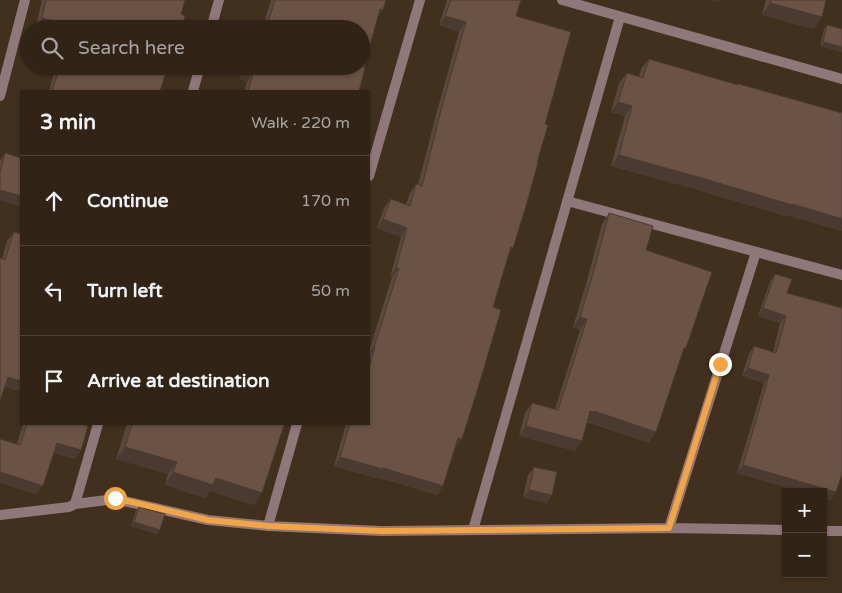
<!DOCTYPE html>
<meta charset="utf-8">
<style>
:root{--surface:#312416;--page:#392c1f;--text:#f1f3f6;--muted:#a8a4a1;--line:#4c4135}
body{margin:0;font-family:"Varela Round",sans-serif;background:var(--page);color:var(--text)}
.controls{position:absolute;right:15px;bottom:15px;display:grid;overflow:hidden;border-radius:0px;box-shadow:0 1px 4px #0004}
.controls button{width:45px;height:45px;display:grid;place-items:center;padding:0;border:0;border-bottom:1px solid var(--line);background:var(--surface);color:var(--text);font:25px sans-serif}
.stop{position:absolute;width:15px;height:15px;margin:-11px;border:4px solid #f4a443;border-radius:50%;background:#fff}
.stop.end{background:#f4a443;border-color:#fff;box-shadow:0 1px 5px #0008}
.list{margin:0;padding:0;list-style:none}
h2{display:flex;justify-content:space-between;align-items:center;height:65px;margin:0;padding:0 20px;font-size:21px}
h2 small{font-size:16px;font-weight:400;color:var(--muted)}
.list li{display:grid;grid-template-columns:32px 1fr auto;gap:15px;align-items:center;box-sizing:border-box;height:90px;padding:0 20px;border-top:1px solid var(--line)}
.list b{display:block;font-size:19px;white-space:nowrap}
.list em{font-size:16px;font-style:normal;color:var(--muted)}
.icon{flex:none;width:28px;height:28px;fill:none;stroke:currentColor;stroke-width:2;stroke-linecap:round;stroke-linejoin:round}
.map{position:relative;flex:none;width:842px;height:593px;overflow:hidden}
.search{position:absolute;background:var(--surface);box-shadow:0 1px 4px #0004;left:20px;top:20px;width:350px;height:55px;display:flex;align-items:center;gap:12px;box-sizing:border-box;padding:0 18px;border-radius:28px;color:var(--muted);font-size:19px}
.panel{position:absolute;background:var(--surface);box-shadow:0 1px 4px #0004;left:20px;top:90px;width:350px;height:335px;border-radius:0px}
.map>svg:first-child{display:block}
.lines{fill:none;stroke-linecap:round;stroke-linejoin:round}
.minor{stroke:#907779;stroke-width:10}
.wall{fill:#5b473b}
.shaded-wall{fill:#4a3a30}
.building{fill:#6a5345;stroke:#4a3a30}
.route{stroke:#f4a443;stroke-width:6}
</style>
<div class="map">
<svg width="842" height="593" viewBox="0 0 842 593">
<rect width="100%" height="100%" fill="#41301e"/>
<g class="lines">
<path class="minor" d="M 562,0 L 842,79
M 211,29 L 219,0
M 193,91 L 200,66
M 0,96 L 25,0
M 369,176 L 420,0
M 567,201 L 842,275
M 75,504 L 98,424
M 0,515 L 69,507 L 75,504 L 115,499 L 208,520 L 268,526 L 381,531 L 669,528 L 786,530
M 268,526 L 297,424
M 669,528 L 756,252
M 473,530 L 620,17
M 823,531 L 842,531"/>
</g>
<path class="wall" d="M 42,0 L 185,0 L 181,14 L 181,29 L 46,29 L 36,26 Z
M 271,0 L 386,0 L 377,19 L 364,67 L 359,91 L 244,91 L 247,82 L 240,79 L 244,66 L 361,66 L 361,29 L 262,29 Z
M 447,0 L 521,0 L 516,16 L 545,124 L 537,163 L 513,248 L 508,255 L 455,448 L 443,486 L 437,495 L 377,477 L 376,478 L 334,466 L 346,424 L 369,424 L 369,351 L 392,277 L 390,277 L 401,237 L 377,228 L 384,208 L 391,199 L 406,205 L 410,193 L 416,184 L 418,185 L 436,115 L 459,32 L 439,25 Z
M 766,0 L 826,0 L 822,17 L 814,29 L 762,15 Z
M 827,25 L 842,29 L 842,52 L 820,46 L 824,29 Z
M 649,59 L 842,231 L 786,215 L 785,216 L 695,189 L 611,166 L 625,116 L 611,112 L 619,83 L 627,73 L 639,77 L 641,69 Z
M 56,66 L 168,66 L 160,91 L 49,91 Z
M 5,153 L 21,206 L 0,200 L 0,161 Z
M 609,213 L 646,250 L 682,355 L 649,443 L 587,422 L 582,441 L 575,451 L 519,436 L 525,413 L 532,403 L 555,409 L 580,330 L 573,327 L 586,284 L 602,224 Z
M 14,232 L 21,392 L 2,259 L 7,241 Z
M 775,274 L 787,293 L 836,492 L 831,500 L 823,498 L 823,492 L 802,492 L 737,473 L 764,383 L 742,376 L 749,354 L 754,346 L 773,352 L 780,323 L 758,316 L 770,282 Z
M 23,424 L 80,424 L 81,450 L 75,459 L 54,453 L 37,495 L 17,444 Z
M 127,424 L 286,424 L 282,430 L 254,505 L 210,491 L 205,498 L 165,485 L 168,474 L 116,459 Z
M 534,467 L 552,495 L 547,503 L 523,498 L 528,475 Z
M 139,507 L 157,534 L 131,526 L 136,511 Z"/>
<path class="shaded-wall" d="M 710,0 L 720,0 L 718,2 Z
M 770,3 L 822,17 L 814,29 L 762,15 Z
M 380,9 L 383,10 L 376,20 Z
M 445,16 L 466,22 L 459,32 L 439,25 Z
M 42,18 L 71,25 L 69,29 L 46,29 L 36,26 Z
M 823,42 L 842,47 L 842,52 L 820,46 Z
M 247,69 L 254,71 L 247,82 L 240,79 Z
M 618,102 L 632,106 L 625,116 L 611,112 Z
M 619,155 L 842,219 L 842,231 L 786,215 L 785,216 L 695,189 L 611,166 Z
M 0,190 L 21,196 L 21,206 L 0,200 Z
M 383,219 L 407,228 L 401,237 L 377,228 Z
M 511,247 L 513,248 L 507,257 Z
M 396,268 L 399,268 L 392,277 L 390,277 Z
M 763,308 L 786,316 L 780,323 L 758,316 Z
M 580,317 L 587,319 L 580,330 L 573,327 Z
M 374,347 L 375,347 L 369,356 L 369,354 Z
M 748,368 L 769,375 L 764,383 L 742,376 Z
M 8,377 L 21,381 L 21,392 L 1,386 Z
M 590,411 L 594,411 L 656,432 L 649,443 L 587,421 Z
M 526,426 L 582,441 L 575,451 L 519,436 Z
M 458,438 L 462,439 L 455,448 L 451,447 Z
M 57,443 L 81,450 L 75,459 L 51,452 Z
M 125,447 L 177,462 L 168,474 L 116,459 Z
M 340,457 L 383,468 L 443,486 L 437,495 L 377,477 L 376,478 L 334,466 Z
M 743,465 L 836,492 L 831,500 L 823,498 L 823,492 L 802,492 L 737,473 Z
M 0,472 L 43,486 L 37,495 L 0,483 Z
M 173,472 L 216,478 L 262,493 L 254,505 L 210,491 L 205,498 L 165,485 Z
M 529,490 L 552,495 L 547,503 L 523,498 Z
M 134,522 L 160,530 L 157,534 L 131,526 Z"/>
<path class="building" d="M 46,0 L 185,0 L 181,14 L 185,16 L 181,29 L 70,29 L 71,25 L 42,18 Z
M 275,0 L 386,0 L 383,10 L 380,9 L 364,67 L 365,68 L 359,91 L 248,91 L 254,71 L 247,69 L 248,66 L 361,66 L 361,29 L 266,29 Z
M 451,0 L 521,0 L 516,16 L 571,32 L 545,124 L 548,125 L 537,163 L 538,163 L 526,206 L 513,248 L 511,247 L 493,307 L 501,310 L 478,388 L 462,439 L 458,438 L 443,486 L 383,468 L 382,469 L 340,457 L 350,424 L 369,424 L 369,368 L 375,347 L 374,347 L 399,268 L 396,268 L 407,228 L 383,219 L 391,199 L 410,206 L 416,184 L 422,186 L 442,106 L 466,22 L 445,16 Z
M 771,0 L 826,0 L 822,17 L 770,3 Z
M 827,25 L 842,29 L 842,47 L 823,42 Z
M 649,59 L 738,85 L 739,84 L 842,113 L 842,219 L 793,204 L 792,205 L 702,178 L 619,155 L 632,106 L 618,102 L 627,73 L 643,78 Z
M 60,66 L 168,66 L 160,91 L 52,91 Z
M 5,153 L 21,158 L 21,196 L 0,190 L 0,173 Z
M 609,213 L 653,226 L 646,250 L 712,272 L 686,348 L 684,348 L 656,432 L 594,411 L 593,412 L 590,411 L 582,441 L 526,426 L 532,403 L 558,410 L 587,319 L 580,317 L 593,274 Z
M 14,232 L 21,234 L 21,381 L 8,377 L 0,401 L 0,258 L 5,260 Z
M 775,274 L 792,279 L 787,293 L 842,308 L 842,474 L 836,492 L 743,465 L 769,375 L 748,368 L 754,346 L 776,353 L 786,316 L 763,308 Z
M 27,424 L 80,424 L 88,426 L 81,450 L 57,443 L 43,486 L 0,472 L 0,439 L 20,445 Z
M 132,424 L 286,424 L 286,425 L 284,425 L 262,493 L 216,478 L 213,485 L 173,472 L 177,462 L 125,447 Z
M 534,467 L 557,472 L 552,495 L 529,490 Z
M 139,507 L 165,514 L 160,530 L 134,522 Z"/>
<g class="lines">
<path class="route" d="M 115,498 L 208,520 L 268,526 L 381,531 L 669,528 L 720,364"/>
</g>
</svg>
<div class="controls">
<button>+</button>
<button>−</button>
</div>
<div class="stop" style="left:115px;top:498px"></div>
<div class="stop end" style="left:720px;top:364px"></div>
<div class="search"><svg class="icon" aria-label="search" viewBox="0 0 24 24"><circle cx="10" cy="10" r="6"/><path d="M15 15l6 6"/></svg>Search here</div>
<section class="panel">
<h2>3 min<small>Walk · 220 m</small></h2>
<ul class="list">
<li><svg class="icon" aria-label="ahead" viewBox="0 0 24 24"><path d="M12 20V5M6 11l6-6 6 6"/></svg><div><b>Continue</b></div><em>170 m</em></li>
<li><svg class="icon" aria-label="left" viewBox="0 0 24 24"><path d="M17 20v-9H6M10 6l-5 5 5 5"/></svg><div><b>Turn left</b></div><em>50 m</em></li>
<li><svg class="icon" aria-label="arrive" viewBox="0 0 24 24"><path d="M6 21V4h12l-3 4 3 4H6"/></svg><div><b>Arrive at destination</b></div></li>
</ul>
</section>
</div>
